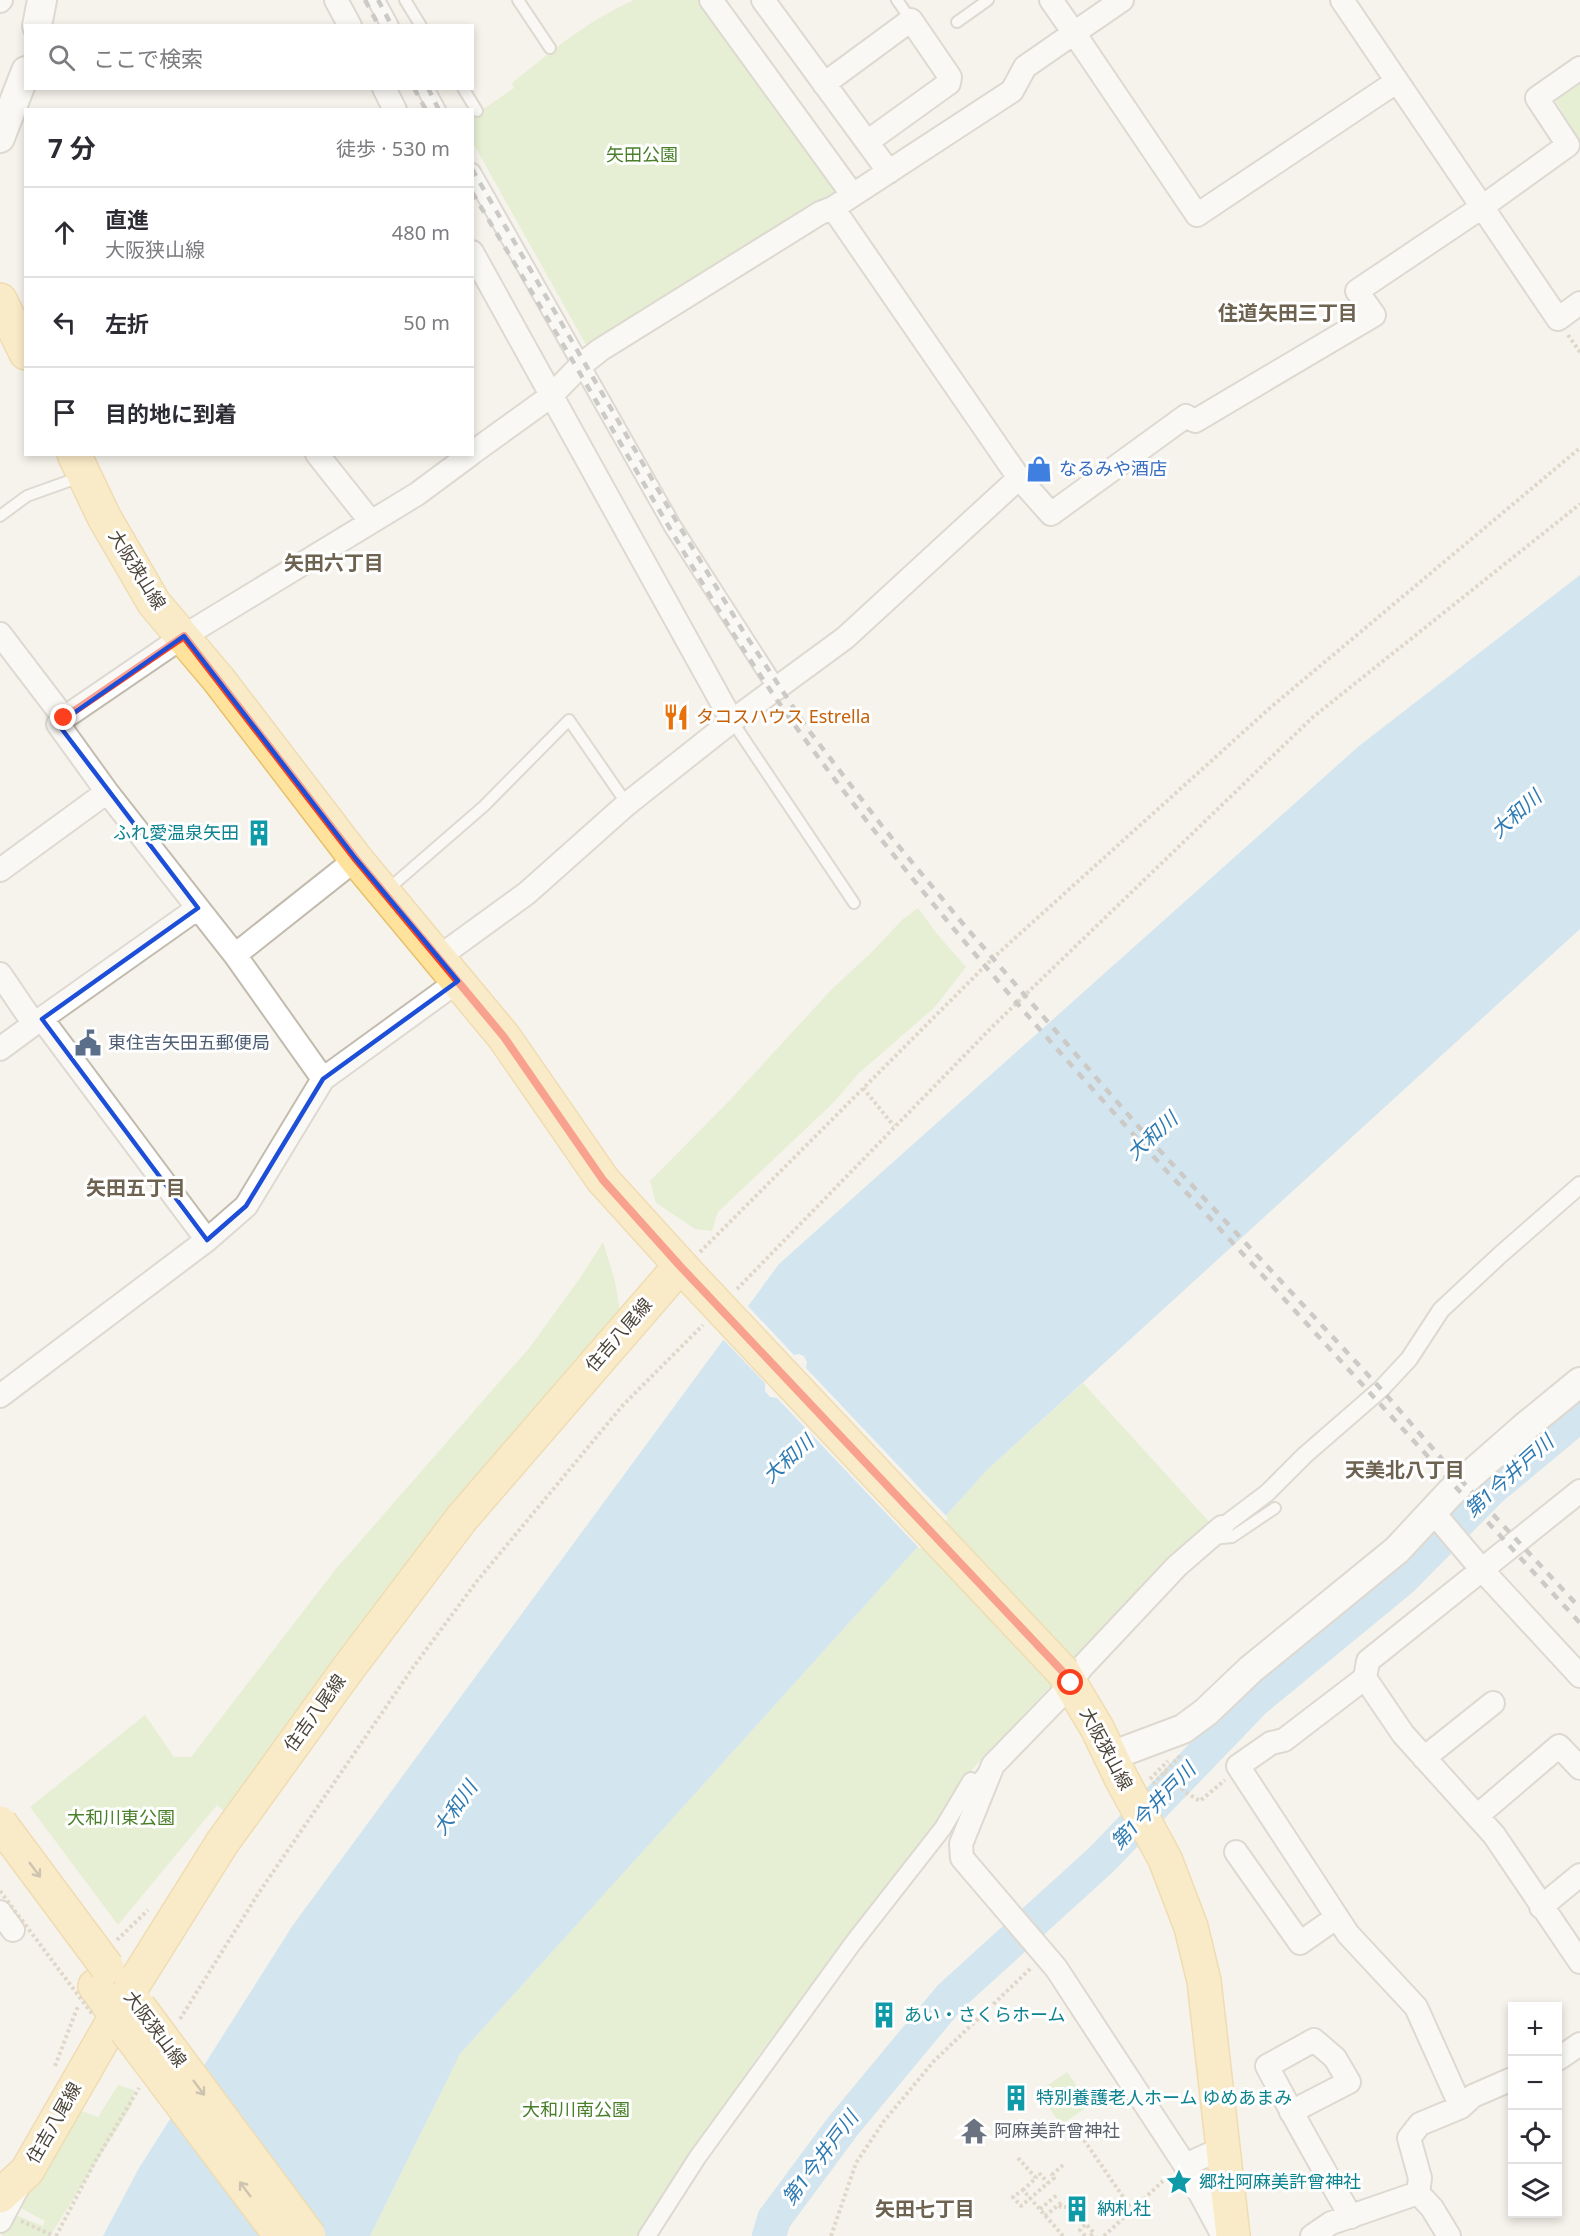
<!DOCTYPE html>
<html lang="ja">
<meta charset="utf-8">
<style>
:root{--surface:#fff;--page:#f2f2f3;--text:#2b2b33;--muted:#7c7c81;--line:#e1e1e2}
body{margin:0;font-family:"Noto Sans","Noto Sans JP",sans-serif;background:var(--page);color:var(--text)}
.controls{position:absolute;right:18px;bottom:18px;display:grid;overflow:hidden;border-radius:0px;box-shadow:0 3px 9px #0003}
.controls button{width:54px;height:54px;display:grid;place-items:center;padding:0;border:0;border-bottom:2px solid var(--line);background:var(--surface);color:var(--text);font:30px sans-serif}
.stop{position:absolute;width:18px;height:18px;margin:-14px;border:4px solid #fc3f1d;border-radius:50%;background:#fff}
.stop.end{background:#fc3f1d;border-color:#fff;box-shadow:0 2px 6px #0008}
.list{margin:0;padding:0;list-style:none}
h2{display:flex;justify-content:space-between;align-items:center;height:78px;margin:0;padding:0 24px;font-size:26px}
h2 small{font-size:20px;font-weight:400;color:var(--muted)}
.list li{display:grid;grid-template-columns:39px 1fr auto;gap:18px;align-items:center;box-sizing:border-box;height:90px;padding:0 24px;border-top:2px solid var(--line)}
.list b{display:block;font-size:22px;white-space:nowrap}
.list p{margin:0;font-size:20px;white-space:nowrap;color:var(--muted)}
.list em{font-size:20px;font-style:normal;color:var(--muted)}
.icon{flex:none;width:33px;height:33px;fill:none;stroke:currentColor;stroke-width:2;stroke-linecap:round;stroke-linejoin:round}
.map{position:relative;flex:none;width:1580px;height:2236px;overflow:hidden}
.search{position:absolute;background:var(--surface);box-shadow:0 3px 9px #0003;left:24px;top:24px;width:450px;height:66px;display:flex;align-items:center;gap:15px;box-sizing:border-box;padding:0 21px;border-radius:0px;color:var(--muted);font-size:22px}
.panel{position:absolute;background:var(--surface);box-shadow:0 3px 9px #0003;left:24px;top:108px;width:450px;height:348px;border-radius:0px}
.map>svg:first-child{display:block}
.green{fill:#d2eab5}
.water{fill:#a9d4f2}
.pier{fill:#f6f3ec}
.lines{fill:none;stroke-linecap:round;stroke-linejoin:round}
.river{stroke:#a9d4f2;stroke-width:34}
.service-casing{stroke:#c2bbae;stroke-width:14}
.pedestrian-casing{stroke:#c2bbae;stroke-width:20}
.minor-casing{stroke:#c2bbae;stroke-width:26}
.tertiary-casing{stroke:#c2bbae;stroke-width:32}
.primary-casing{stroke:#e6c16a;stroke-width:36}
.path{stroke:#c4b79f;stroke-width:4;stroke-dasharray:3 3;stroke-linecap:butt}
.service{stroke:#fff;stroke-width:10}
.pedestrian{stroke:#fff;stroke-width:16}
.minor{stroke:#fff;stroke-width:22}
.tertiary{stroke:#fff;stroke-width:28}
.primary{stroke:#ffe39c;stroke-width:33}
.rail{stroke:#9a9a9a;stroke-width:4.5;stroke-dasharray:8 8;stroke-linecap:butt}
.primary-bridge-casing{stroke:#e6c16a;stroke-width:36;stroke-linecap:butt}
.path-bridge{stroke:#c4b79f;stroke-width:4;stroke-dasharray:3 3;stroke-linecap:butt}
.primary-bridge{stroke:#ffe39c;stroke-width:33}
.oneway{stroke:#9c8c66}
.route{stroke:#fc3f1d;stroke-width:8}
.marked{fill:none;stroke:#1d4ed8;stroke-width:4.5;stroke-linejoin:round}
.labels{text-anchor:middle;stroke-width:6;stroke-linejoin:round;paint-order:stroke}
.park-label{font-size:18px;fill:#4a7f2a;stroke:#fff}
.shop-label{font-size:18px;fill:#366cbe;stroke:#fff;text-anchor:start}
.street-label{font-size:18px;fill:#4b4439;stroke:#fff}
.food-label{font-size:18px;fill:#c56008;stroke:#fff;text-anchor:start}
.culture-label{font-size:18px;fill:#0d838f;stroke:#fff;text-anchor:start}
.service-label{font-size:18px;fill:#4e5e75;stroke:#fff;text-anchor:start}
.worship-label{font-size:18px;fill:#5b616d;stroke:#fff;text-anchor:start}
.neighbourhood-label{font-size:20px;font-weight:bold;fill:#6e6250;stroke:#fff}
.water-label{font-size:20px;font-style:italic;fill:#2e7ab2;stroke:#fff}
</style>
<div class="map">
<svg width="1580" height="2236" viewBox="0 0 1580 2236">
<rect width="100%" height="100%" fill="#f6f3ec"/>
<path class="green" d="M 634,0 L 705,0 L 839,194 L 589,350 L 473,143 L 472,117 L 514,88 L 512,83 C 551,52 588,20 634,0 Z
M 1580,77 L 1580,141 L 1552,95 Z
M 918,908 L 937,934 L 966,967 L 935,1007 L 859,1073 L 834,1102 L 718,1212 L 712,1231 L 695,1229 L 656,1203 L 650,1181 L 729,1101 L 832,989 L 871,953 L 902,920 Z
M 603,1242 L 615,1281 L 620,1311 L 229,1815 L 217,1805 L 118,1925 L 30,1807 L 145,1715 L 174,1757 L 191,1757 L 335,1570 L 530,1347 L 578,1281 Z
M 1083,1383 L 1213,1526 L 1064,1672 L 1026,1713 C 1024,1734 998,1743 985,1756 C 967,1773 953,1795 943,1817 L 758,2056 L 641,2236 L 370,2236 L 460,2054 L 987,1470 Z
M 1067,2072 L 1090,2105 L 1061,2125 L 1038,2092 Z
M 118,2085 L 134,2090 L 132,2105 L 50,2236 L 2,2236 L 11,2218 L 16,2215 L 43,2226 L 45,2221 L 22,2209 L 21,2202 L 32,2190 L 78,2110 L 98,2117 Z"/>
<path class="water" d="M 1580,575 L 1580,929 L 987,1470 L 460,2054 L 370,2236 L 103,2236 L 139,2168 L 293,1925 L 779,1264 L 1359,746 Z"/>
<path class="pier" d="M 746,1304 L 794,1355 L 799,1354 L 804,1356 L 807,1362 L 806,1368 L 948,1518 L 920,1549 L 777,1398 L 770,1397 L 765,1391 L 765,1383 L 721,1337 Z"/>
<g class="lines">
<path class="river" d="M 769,2236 L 774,2219 L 843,2126 L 950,1997 L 1101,1860 L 1255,1700 L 1402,1579 L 1491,1489 L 1580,1415"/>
<g class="service-casing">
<path id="service" d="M 405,0 L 421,26
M 518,0 L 550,48
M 897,0 L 911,20
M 957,22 L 988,0
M 463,88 L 477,111
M 0,516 L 27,496 L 80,477
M 732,721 L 854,903
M 386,891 L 484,806 L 569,720 L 627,804
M 1212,1539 L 1232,1537 L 1275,1508"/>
</g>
<g class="pedestrian-casing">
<path id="pedestrian" d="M 376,0 L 390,26
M 425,88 L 437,110
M 472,172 L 673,527 L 770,678
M 1222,1527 L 1267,1493 L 1305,1455 L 1381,1389 L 1409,1359 L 1441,1310 L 1500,1255 L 1580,1185
M 647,2236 L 697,2158 L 853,1943 L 943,1828 L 971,1781 L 978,1784 L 989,1770"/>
</g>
<g class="minor-casing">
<path id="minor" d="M 336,0 L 350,26
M 711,0 L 852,194
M 763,0 L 889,172
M 1122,0 L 1074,33 L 1197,215 L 1396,82
M 1342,0 L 1558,319 L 1580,303
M 0,1 L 1,0
M 824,84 L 911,20 L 950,77 L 949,83 L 867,142
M 384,88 L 395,110
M 472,252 L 732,721
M 472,453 L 551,396 L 581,365 L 600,350 L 820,213 L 833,208
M 317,454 L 371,522
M 1019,478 L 1051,514 L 1186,416 L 1195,421 L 1374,315 L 1357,291 L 1482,207 L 1568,145 L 1537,98 L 1580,68
M 0,634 L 64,718 L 58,724 L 107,792 L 198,908
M 64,718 L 184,636 L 417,494 L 471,454
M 0,870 L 107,792
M 235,955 L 356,859
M 439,957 L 527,893 L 627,804 L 732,721 L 845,638 L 1019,478 L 833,208 L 1012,91 L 1025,67 L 1074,33 L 1051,0
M 0,974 L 34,1024 L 198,908 L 235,955 L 323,1079 L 246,1206 L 207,1240 L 0,1396
M 42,1019 L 207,1240
M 0,1049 L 34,1024
M 323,1079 L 458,981
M 1433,1512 L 1483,1571 L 1580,1676
M 1222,1527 L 1177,1566 L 1082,1667 L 1059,1697 L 993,1765 L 961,1844 L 962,1858 L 1056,1968 L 1185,2165 L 1223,2236
M 1365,1678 L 1403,1734 L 1494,1835 L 1580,1962
M 1424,1758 L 1493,1703
M 1477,1816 L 1559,1746 L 1580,1768
M 1236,1852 L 1300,1943 L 1337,1917
M 1541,1907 L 1580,1875
M 0,1912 L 13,1930
M 1558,2059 L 1580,2044
M 1461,2107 L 1416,2007 L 1348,1934 L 1238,1766 L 1271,1743 L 1284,1740 L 1365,1678 L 1368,1661 L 1580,1491
M 1291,2112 L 1349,2082 L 1335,2058 L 1314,2040 L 1267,2066 C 1294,2117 1322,2167 1351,2217
M 1185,2165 L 1223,2148
M 1418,2193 L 1420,2178 L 1409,2138 L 1420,2124 L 1461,2107 L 1473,2096 L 1512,2079
M 1418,2193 L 1432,2208 L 1449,2236
M 0,2221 L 19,2185
M 1312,2236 L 1331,2223 L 1418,2193"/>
</g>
<g class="tertiary-casing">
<path id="tertiary" d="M 37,26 L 42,0
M 0,138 L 26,71
M 1111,1756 L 1183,1729 L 1206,1712 L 1250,1670 L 1397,1550 L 1451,1492 L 1525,1427 L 1580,1382"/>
</g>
<g class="primary-casing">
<path id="primary" d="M 0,300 L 26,353
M 74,454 L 104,517 L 154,603 L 219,680 L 356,859 L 504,1037 L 603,1180 L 693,1279
M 1064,1673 L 1097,1728 L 1121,1778 L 1165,1859 L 1191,1927 L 1204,1981 L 1233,2236
M 95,1986 L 126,2030
M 0,2196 L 27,2171 L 116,2016 L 128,1993 L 222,1843 L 347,1670 L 462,1518 L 680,1266"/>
</g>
<path class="path" d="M 1568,335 L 1580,352
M 863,1088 L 894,1126
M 700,1252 L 993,958 L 1271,707 L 1580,448
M 737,1289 L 994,1025 L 1313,717 L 1580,504
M 1164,1772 L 1185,1792 L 1200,1801 L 1225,1780
M 1150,1779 L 1168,1761
M 1153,1784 L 1179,1757 L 1177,1755
M 117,1940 L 148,1910
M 180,2019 L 258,1894 L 414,1666 L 477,1581 L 623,1405 L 703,1325
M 55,2066 L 78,2006
M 1084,2140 L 1132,2210
M 1018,2158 L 1036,2178 L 1023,2190
M 1039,2173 L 1048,2183
M 1059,2205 L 1061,2207 L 1069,2207 L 1074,2213 L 1071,2216
M 1040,2209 L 1057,2195
M 1045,2216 L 1062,2202
M 21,2221 L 54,2236
M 56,2236 L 96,2160 L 139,2088
M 831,2236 L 856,2163 L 884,2121 L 934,2061 L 1031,1968
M 1063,2236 L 1023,2190 L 1013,2197 L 1021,2206 C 1032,2197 1043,2187 1054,2178 L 1052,2175 L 1065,2163
M 1085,2236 L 1080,2230 L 1086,2224 L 1094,2233 L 1090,2236
M 1104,2236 L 1163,2181"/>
<use href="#service" class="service"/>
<use href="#pedestrian" class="pedestrian"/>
<use href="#minor" class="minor"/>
<use href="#tertiary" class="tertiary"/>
<use href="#primary" class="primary"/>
<path class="rail" d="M 365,0 L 379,26
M 378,0 L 392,26
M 414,88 L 426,110
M 428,88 L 439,110
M 472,169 L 678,524 L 743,631 L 807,728 L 882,826 L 964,925 L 1151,1141 L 1381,1389 L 1448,1466 L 1580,1608
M 472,192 C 517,268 563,343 607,420 C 670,528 730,637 804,738 C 941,925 1097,1096 1254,1266 C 1363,1385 1471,1504 1580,1623"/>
<g class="primary-bridge-casing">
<path id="primary-bridge" d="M 693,1279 L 1064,1673
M 0,1823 L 107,1967
M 139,2007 L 309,2236
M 126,2030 L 281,2236"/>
</g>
<path class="path-bridge" d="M 0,1891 L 93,2015"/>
<use href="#primary-bridge" class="primary-bridge"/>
</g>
<defs><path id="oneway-shaft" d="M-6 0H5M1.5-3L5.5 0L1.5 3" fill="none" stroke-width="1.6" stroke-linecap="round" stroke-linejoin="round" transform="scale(1.5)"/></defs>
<g class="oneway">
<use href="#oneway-shaft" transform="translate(35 1870) rotate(53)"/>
<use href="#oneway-shaft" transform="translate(199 2088) rotate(53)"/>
<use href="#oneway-shaft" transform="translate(245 2189) rotate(-127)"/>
</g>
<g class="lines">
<path class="route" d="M 64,718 L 184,636 L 356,859 L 504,1037 L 603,1180 L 680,1266 L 1064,1673 L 1071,1683"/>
</g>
<path d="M0 0H1580V2236H0ZM 184,636 L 356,859 L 458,981 L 323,1079 L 246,1206 L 207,1240 L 42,1019 L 198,908 L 58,724 Z" fill="#f6f3ec" fill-opacity=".55" fill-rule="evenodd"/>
<path class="marked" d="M 184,636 L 356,859 L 458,981 L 323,1079 L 246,1206 L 207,1240 L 42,1019 L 198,908 L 58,724 Z"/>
<defs>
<g id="shop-bare" transform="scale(2.07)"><path d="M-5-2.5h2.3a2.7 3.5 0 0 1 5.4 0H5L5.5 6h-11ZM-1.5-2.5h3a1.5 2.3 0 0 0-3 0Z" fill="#3f7fe0" stroke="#fff" stroke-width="2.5" paint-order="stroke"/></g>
<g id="restaurant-bare" transform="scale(2.07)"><path d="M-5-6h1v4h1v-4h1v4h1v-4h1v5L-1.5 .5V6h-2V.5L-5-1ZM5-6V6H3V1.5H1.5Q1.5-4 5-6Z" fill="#e8710a" stroke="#fff" stroke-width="2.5" paint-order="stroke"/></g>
<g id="building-bare" transform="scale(2.07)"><path d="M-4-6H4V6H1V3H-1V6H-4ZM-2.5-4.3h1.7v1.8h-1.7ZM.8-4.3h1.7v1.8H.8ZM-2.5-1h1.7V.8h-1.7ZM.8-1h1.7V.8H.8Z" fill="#0f9aa8" stroke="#fff" stroke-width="2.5" paint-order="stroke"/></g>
<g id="civic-bare" transform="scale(2.07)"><path d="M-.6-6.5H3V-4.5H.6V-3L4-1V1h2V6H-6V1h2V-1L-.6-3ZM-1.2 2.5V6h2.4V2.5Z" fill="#5c6f8a" stroke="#fff" stroke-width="2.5" paint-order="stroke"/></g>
<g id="temple-bare" transform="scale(2.07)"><path d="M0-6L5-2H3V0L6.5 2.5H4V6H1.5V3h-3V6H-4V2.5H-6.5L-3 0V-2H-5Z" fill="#6b7280" stroke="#fff" stroke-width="2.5" paint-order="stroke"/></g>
<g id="sight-bare" transform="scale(2.07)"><path d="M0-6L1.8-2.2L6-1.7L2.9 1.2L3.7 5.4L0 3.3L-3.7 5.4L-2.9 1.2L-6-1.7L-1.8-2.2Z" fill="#0f9aa8" stroke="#fff" stroke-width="2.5" paint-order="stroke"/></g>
</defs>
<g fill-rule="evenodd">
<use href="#shop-bare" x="1039" y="469"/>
<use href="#restaurant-bare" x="676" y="717"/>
<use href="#building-bare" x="259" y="833"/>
<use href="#civic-bare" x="88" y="1043"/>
<use href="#building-bare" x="884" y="2015"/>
<use href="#building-bare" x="1016" y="2098"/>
<use href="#temple-bare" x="974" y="2131"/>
<use href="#sight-bare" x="1179" y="2182"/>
<use href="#building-bare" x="1077" y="2209"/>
</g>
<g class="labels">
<g class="park-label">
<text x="642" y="161">矢田公園</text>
<text x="121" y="1824">大和川東公園</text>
<text x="576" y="2116">大和川南公園</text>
</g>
<g class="shop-label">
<text x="1059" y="475">なるみや酒店</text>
</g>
<g class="street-label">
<text transform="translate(137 570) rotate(58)" y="6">大阪狭山線</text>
<text transform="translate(619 1335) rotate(-49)" y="6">住吉八尾線</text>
<text transform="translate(315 1713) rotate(-54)" y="6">住吉八尾線</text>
<text transform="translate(1106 1749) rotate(62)" y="6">大阪狭山線</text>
<text transform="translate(155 2029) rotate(53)" y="6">大阪狭山線</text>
<text transform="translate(54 2123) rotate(-60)" y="6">住吉八尾線</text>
</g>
<g class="food-label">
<text x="696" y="723">タコスハウス Estrella</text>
</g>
<g class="culture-label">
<text x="239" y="839" text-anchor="end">ふれ愛温泉矢田</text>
<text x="904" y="2021">あい・さくらホーム</text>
<text x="1036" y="2104">特別養護老人ホーム ゆめあまみ</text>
<text x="1199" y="2188">郷社阿麻美許曾神社</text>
<text x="1097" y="2215">納札社</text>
</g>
<g class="service-label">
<text x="108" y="1049">東住吉矢田五郵便局</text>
</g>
<g class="worship-label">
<text x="994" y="2137">阿麻美許曾神社</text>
</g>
<g class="neighbourhood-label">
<text x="1288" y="320">住道矢田三丁目</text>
<text x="334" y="570">矢田六丁目</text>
<text x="136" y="1195">矢田五丁目</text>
<text x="1405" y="1477">天美北八丁目</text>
<text x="925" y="2216">矢田七丁目</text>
</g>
<g class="water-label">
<text transform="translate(1516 814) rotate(-42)" y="7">大和川</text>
<text transform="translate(1152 1136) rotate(-42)" y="7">大和川</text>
<text transform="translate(788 1459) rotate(-42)" y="7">大和川</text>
<text transform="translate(1509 1476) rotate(-42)" y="7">第1今井戸川</text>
<text transform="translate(1153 1806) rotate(-46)" y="7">第1今井戸川</text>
<text transform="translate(455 1808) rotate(-55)" y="7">大和川</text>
<text transform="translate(820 2158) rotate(-53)" y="7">第1今井戸川</text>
</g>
</g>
</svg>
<div class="controls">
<button>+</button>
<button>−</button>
<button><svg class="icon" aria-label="locate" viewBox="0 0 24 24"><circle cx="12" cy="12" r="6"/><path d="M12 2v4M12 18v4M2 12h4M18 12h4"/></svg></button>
<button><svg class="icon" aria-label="layers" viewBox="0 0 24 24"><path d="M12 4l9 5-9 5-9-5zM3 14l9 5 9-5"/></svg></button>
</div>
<div class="stop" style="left:1071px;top:1683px"></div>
<div class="stop end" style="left:64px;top:718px"></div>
<div class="search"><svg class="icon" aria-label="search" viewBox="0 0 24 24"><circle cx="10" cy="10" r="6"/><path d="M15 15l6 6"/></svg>ここで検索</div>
<section class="panel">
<h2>7 分<small>徒歩 · 530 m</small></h2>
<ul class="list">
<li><svg class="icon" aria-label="ahead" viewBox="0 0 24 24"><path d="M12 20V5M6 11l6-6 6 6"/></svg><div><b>直進</b><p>大阪狭山線</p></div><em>480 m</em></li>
<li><svg class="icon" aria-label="left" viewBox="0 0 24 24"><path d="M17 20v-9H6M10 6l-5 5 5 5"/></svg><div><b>左折</b></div><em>50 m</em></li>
<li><svg class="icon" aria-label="arrive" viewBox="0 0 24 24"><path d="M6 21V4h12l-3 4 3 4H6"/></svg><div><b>目的地に到着</b></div></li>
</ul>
</section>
</div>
